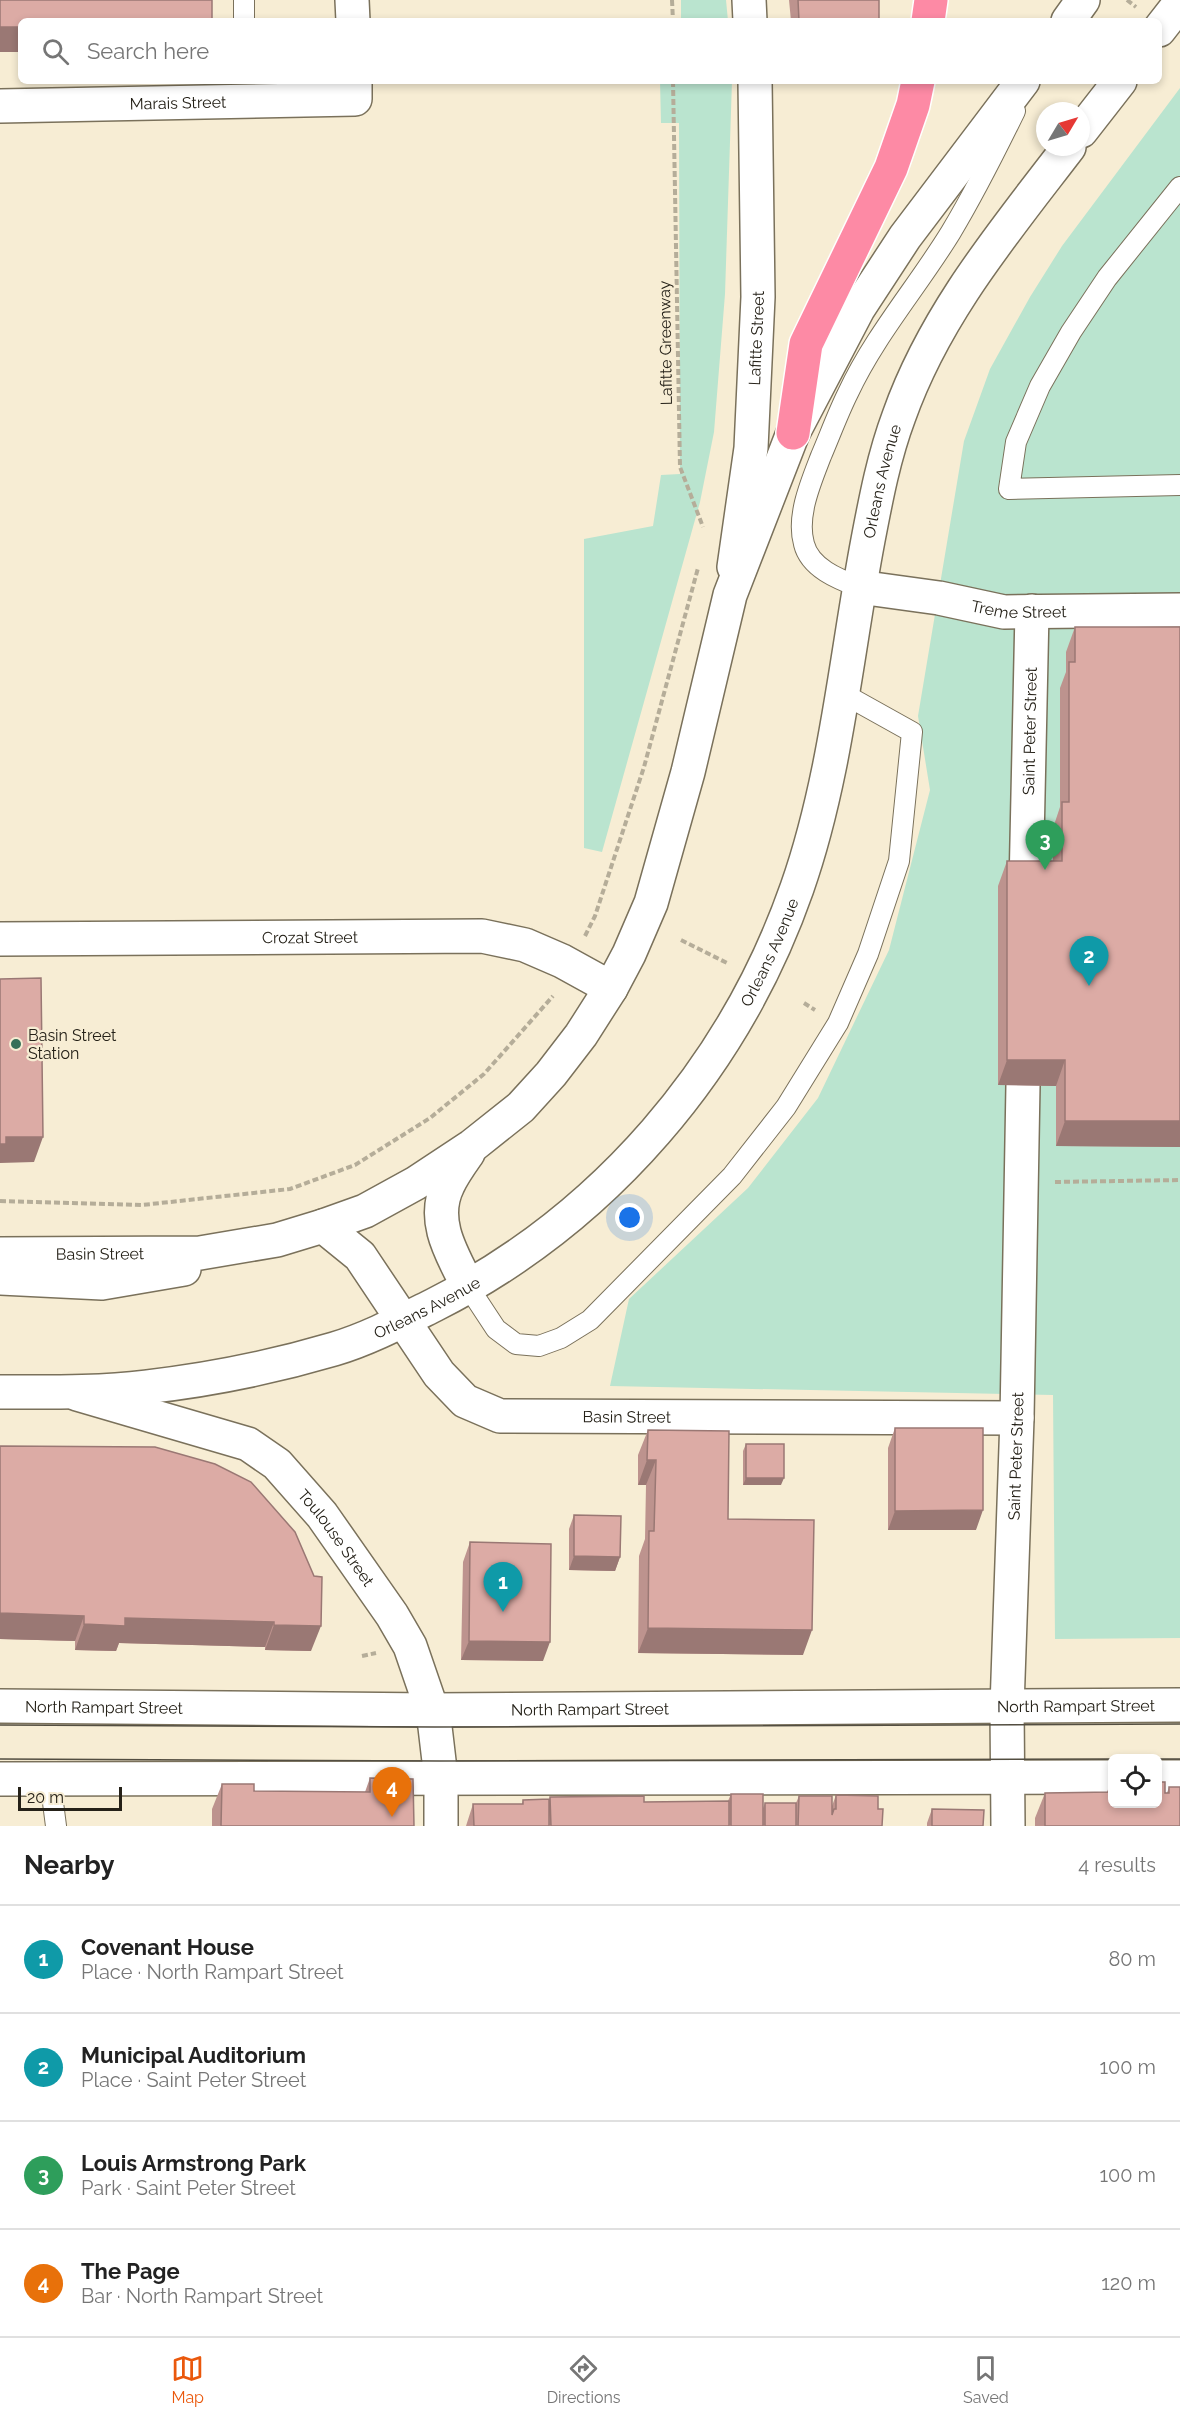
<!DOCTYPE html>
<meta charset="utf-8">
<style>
:root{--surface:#fff;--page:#f6f6f6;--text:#222;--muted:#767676;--line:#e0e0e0;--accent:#ea580c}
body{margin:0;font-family:Raleway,sans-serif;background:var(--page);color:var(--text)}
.controls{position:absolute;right:18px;bottom:18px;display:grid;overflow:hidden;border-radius:9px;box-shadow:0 3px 9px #0003}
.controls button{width:54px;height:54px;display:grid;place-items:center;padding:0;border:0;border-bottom:2px solid var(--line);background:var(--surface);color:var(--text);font:30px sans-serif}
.compass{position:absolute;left:1036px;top:102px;width:54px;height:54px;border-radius:50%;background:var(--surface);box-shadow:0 3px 9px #0003;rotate:52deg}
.scale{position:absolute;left:18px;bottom:15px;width:104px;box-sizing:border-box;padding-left:6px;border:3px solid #252118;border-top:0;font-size:16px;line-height:21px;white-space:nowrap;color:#252118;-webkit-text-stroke:4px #f7edd4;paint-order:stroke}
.you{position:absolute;left:630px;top:1218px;width:21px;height:21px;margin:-15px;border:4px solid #fff;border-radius:50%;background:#1a73e8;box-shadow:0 0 0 9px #1a73e833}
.badge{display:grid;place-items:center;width:39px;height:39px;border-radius:50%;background:var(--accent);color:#fff;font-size:20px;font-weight:700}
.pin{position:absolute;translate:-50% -50px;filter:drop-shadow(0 2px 3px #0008)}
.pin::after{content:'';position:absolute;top:32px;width:21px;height:18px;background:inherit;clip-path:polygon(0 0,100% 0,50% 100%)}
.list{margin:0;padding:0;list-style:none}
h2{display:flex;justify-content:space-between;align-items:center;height:78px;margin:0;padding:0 24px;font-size:26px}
h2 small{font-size:20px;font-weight:400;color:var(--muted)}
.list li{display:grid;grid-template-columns:39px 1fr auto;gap:18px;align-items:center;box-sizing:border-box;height:108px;padding:0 24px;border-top:2px solid var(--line)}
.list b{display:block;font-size:22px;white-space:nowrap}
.list p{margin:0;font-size:20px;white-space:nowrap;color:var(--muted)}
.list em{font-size:20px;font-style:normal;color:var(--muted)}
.icon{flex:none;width:33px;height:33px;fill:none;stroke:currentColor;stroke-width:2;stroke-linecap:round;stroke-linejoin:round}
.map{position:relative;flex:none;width:1180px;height:1826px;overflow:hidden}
.search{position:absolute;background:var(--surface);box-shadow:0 3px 9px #0003;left:18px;right:18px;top:18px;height:66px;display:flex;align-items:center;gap:15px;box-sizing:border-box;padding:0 21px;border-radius:9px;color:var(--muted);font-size:22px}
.sheet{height:510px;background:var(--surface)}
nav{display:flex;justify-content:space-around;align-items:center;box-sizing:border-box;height:84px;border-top:2px solid var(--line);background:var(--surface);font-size:16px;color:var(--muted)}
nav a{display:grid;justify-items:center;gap:3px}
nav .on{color:var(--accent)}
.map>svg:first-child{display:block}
.green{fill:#bae4cf}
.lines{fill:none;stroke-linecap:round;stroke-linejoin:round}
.lane-casing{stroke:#7a715b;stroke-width:22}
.street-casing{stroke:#7a715b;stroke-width:36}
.secondary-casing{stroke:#7a715b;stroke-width:36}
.highway-casing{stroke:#fff;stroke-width:36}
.path{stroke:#b5ad99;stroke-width:4;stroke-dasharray:6 3;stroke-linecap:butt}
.lane{stroke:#fff;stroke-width:20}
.street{stroke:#fff;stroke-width:33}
.secondary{stroke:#fff;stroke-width:33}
.highway{stroke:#fd8aa5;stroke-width:33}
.tram{stroke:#534e41;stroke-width:1.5}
.wall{fill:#bd938e}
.shaded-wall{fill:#9a7874}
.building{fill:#dcaba5;stroke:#9a7874;stroke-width:1.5}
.poi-dot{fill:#367058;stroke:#f7edd4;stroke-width:2}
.labels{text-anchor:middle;stroke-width:4.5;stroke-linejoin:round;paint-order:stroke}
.street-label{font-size:16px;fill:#252118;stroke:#f7edd4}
.poi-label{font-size:16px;fill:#252118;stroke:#f7edd4;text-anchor:start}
</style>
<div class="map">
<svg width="1180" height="1826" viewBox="0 0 1180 1826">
<rect width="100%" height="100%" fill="#f7edd4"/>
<path class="green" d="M 681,0 L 726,0 L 728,21 L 681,21 Z
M 660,81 L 732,81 L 725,294 L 714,432 L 700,502 L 602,852 L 584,848 L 584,539 L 653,526 L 661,475 L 680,474 L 679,123 L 661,123 Z
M 1180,88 L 1180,1638 L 1055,1639 L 1053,1395 L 610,1386 L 629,1299 L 748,1188 L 818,1098 L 889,950 L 930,790 L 918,716 L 964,441 L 990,369 L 1030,297 L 1062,246 Z"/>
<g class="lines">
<g class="lane-casing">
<path id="lane" d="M 244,21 L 244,0
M 1180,187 L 1107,278 L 1071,332 L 1040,386 L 1016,442 L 1009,489 L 1180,485
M 859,587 C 838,579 810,568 804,544 C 796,516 811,482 821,456 C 830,435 838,413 848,393 C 875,335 918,286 951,232 C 975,192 995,152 1015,111
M 469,1288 L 496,1329 L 516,1344 L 539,1346 L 561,1338 L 590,1320 L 732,1176 L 786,1107 L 838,1023 L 868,954 L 899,861 L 912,732 L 842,693
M 50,1779 L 56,1826"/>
</g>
<g class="street-casing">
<g id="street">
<path d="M 352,0 L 353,21"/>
<path d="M 749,0 L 750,21"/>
<path id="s1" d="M 0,106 L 355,99 L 355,81"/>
<path id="s2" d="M 734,567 L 751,448 L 758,297 L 755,81"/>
<path id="s3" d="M 859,587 L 939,598 L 1004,612 L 1180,610"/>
<path id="s4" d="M 1026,887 L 1032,611"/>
<path id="s5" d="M 0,939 L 482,936 L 525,945 L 562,961 L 611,988"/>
<path id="s6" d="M 323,1226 L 360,1256 L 439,1374 L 465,1401 L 500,1416 L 1017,1418"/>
<path id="s7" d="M 77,1394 L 248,1444 L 277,1464 L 322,1515 L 392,1615 L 410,1646 L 432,1710 L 435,1727 L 441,1778 L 441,1826"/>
<path id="s8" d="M 1008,1826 L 1007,1707 L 1017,1418 L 1023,1085"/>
</g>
</g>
<g class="secondary-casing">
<g id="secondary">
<path d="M 1068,21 L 1083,0"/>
<path d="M 1159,30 L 1180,3"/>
<path d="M 1081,131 L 1120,81"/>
<path d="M 468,1153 C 461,1163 453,1174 448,1185 C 430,1221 453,1256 469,1288"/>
<path id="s9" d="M 0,1254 L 200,1253 L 277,1240 L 323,1226 L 365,1211 L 416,1183 L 472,1146 L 521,1107 L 551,1074 L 581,1035 L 611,988 L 629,954 L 651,903 L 688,772 L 730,595 L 793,433 L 858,309 L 905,237 L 1023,81"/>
<path d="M 0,1278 L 102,1283 L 184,1269"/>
<path id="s10" d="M 0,1392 C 49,1392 98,1393 146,1387 C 209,1380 273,1367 334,1349 C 368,1339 402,1321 434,1305 C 604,1219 734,1068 797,888 C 836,777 846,656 868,540 C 876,498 884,456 899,416 C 935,314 1004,232 1069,147"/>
<path id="s11" d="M 0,1706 L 432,1710 L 1180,1705"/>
<path d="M 1158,1777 L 1180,1777"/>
<path d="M 0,1779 L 1112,1777"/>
</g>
</g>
<g class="highway-casing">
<path id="highway" d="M 928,21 L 931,0
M 793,433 L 806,344 L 891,168 L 913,105 L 918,81"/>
</g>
<path class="path" d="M 672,0 L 673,21
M 1127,0 L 1136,7
M 673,81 L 680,467 L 703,527
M 585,936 L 595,916 L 644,767 L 698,568
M 681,940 L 727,963
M 804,1003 L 815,1010
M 1055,1182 L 1180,1180
M 0,1201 L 142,1205 L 290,1189 L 355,1165 L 430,1118 L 484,1074 L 553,996
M 362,1656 L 376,1653"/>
<use href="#lane" class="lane"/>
<use href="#street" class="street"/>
<use href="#secondary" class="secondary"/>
<use href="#highway" class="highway"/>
<path class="tram" d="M 0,1725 L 435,1727 L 1180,1724
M 0,1759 L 440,1761 L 1112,1759
M 1158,1759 L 1180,1759"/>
</g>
<path class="wall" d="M 789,0 L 879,0 L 879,21 L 791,21 Z
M 1075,627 L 1180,1147 L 1056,1146 L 1056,1086 L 998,1085 L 998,886 L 1007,861 L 1053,861 L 1053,828 L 1060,807 L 1060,688 L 1066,672 L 1066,652 Z
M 895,1428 L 976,1530 L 888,1530 L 888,1448 Z
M 648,1430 L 728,1519 L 803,1655 L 638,1653 L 639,1556 L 645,1539 L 646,1485 L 638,1485 L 638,1455 Z
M 746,1444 L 781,1485 L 743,1485 L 743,1451 Z
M 155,1447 L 311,1651 L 265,1650 L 265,1647 L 119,1643 L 116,1651 L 75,1650 L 75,1641 L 0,1639 Z
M 574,1515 L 620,1557 L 615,1571 L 569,1570 L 569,1529 Z
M 470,1542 L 543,1661 L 461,1660 L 463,1562 Z
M 370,1778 L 414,1826 L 212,1826 L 212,1809 L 222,1784 L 254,1791 L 365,1792 Z
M 1111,1782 L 1165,1793 L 1167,1793 L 1169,1787 L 1180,1826 L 1035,1826 L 1035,1818 L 1045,1793 L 1107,1792 Z
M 731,1794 L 763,1808 L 765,1803 L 796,1803 L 799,1796 L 832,1806 L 836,1795 L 878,1809 L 882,1826 L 466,1826 L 473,1804 L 522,1804 L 523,1800 L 549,1801 L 550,1797 L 644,1802 L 728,1801 Z
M 932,1809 L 983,1826 L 927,1826 L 927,1823 Z"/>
<path class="shaded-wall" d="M 0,27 L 21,27 L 21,52 L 0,52 Z
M 1007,1060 L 1065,1060 L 1056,1086 L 998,1085 Z
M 1065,1121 L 1180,1121 L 1180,1147 L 1056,1146 Z
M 6,1137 L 43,1137 L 34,1162 L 0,1163 L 0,1144 Z
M 647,1460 L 656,1460 L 646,1485 L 638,1485 Z
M 746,1478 L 784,1478 L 781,1485 L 743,1485 Z
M 983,1510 L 976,1530 L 888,1530 L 895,1511 Z
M 574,1556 L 620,1557 L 615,1571 L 569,1570 Z
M 0,1613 L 84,1616 L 75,1641 L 0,1639 Z
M 125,1618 L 274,1622 L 265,1647 L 119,1643 L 116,1651 L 75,1650 L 84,1624 Z
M 274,1625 L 321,1626 L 311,1651 L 265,1650 Z
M 648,1628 L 812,1630 L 803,1655 L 638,1653 Z
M 469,1641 L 550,1642 L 543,1661 L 461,1660 Z"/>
<path class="building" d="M 0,0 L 212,0 L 212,21 L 21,21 L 21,27 L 0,27 Z
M 798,0 L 879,0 L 879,21 L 799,21 Z
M 1075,627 L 1180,627 L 1180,1121 L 1065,1121 L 1065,1060 L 1007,1060 L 1007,861 L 1062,861 L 1062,802 L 1069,802 L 1069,662 L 1075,662 Z
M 41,978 L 43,1137 L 6,1137 L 6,1144 L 0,1144 L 0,979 Z
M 895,1428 L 983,1428 L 983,1510 L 895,1511 Z
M 648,1430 L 729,1431 L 728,1519 L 814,1520 L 812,1630 L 648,1628 L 649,1531 L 654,1531 L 656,1460 L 647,1460 Z
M 746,1444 L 784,1444 L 784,1478 L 746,1478 Z
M 0,1446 L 155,1447 L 215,1464 L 251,1482 L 295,1532 L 314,1576 L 322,1577 L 321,1626 L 274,1625 L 274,1622 L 125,1618 L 125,1626 L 84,1624 L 84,1616 L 0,1613 Z
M 574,1515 L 621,1516 L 620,1557 L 574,1556 Z
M 470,1542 L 551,1544 L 550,1642 L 469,1641 Z
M 370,1778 L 413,1779 L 414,1826 L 221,1826 L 222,1784 L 254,1784 L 254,1791 L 370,1792 Z
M 1111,1782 L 1113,1782 L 1113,1803 L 1158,1803 L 1158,1782 L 1165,1782 L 1165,1793 L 1169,1793 L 1169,1787 L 1180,1787 L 1180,1826 L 1045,1826 L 1045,1793 L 1111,1792 Z
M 731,1794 L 763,1794 L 763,1826 L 731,1826 Z
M 836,1795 L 878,1796 L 878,1809 L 883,1809 L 882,1826 L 798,1826 L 799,1796 L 832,1796 L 832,1815 L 834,1809 L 836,1809 Z
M 644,1796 L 644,1802 L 729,1801 L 729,1826 L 551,1826 L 550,1797 Z
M 549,1799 L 549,1826 L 474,1826 L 473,1804 L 523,1804 L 523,1800 Z
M 765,1803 L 796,1803 L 796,1826 L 765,1826 Z
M 932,1809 L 984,1810 L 983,1826 L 932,1826 Z"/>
<circle class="poi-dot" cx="16" cy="1044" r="6"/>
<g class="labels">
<g class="street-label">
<text dy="6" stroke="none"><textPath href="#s1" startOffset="178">Marais Street</textPath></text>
<text dy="6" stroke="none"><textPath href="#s2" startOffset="230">Lafitte Street</textPath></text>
<text transform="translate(665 343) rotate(-91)" y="6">Lafitte Greenway</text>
<text dy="6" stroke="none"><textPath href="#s10" startOffset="1430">Orleans Avenue</textPath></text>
<text dy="6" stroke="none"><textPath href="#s3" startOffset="162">Treme Street</textPath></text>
<text dy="6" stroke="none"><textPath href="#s4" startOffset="156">Saint Peter Street</textPath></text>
<text dy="6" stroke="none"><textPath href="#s5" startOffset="310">Crozat Street</textPath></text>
<text dy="6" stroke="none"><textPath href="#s10" startOffset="944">Orleans Avenue</textPath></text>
<text dy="6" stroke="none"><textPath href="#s9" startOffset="100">Basin Street</textPath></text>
<text dy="6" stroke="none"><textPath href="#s10" startOffset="440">Orleans Avenue</textPath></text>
<text dy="6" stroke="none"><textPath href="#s6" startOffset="392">Basin Street</textPath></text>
<text dy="6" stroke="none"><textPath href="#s8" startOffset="370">Saint Peter Street</textPath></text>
<text dy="6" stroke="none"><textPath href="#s7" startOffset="308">Toulouse Street</textPath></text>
<text dy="6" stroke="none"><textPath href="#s11" startOffset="1076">North Rampart Street</textPath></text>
<text dy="6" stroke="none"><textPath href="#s11" startOffset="104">North Rampart Street</textPath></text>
<text dy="6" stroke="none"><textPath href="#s11" startOffset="590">North Rampart Street</textPath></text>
</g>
<g class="poi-label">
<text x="28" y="1041">Basin Street<tspan x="28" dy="18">Station</tspan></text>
</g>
</g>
</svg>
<div class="controls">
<button><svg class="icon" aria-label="locate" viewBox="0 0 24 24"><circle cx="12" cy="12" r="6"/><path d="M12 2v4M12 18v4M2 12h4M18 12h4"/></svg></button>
</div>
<svg class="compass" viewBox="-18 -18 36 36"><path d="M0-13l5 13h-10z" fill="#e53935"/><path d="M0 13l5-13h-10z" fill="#767676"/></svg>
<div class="scale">20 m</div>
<div class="you"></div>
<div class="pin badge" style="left:503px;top:1612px;background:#0f9aa8">1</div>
<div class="pin badge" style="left:1089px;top:986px;background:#0f9aa8">2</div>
<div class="pin badge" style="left:1045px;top:870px;background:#2e9e5b">3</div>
<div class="pin badge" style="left:392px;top:1817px;background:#e8710a">4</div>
<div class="search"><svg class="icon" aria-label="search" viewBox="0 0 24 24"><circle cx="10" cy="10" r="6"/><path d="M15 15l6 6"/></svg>Search here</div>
</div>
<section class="sheet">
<h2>Nearby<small>4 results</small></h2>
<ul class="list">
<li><span class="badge" style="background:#0f9aa8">1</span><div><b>Covenant House</b><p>Place · North Rampart Street</p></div><em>80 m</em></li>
<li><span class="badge" style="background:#0f9aa8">2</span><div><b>Municipal Auditorium</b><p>Place · Saint Peter Street</p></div><em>100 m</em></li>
<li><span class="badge" style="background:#2e9e5b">3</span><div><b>Louis Armstrong Park</b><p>Park · Saint Peter Street</p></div><em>100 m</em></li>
<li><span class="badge" style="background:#e8710a">4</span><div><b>The Page</b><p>Bar · North Rampart Street</p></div><em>120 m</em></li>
</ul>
</section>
<nav>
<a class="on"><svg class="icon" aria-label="map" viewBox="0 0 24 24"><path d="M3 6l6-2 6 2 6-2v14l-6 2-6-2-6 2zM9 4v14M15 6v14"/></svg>Map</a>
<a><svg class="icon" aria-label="directions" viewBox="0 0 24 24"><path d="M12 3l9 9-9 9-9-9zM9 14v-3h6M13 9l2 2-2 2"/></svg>Directions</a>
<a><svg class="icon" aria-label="saved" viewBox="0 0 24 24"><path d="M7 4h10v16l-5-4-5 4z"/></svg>Saved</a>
</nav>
